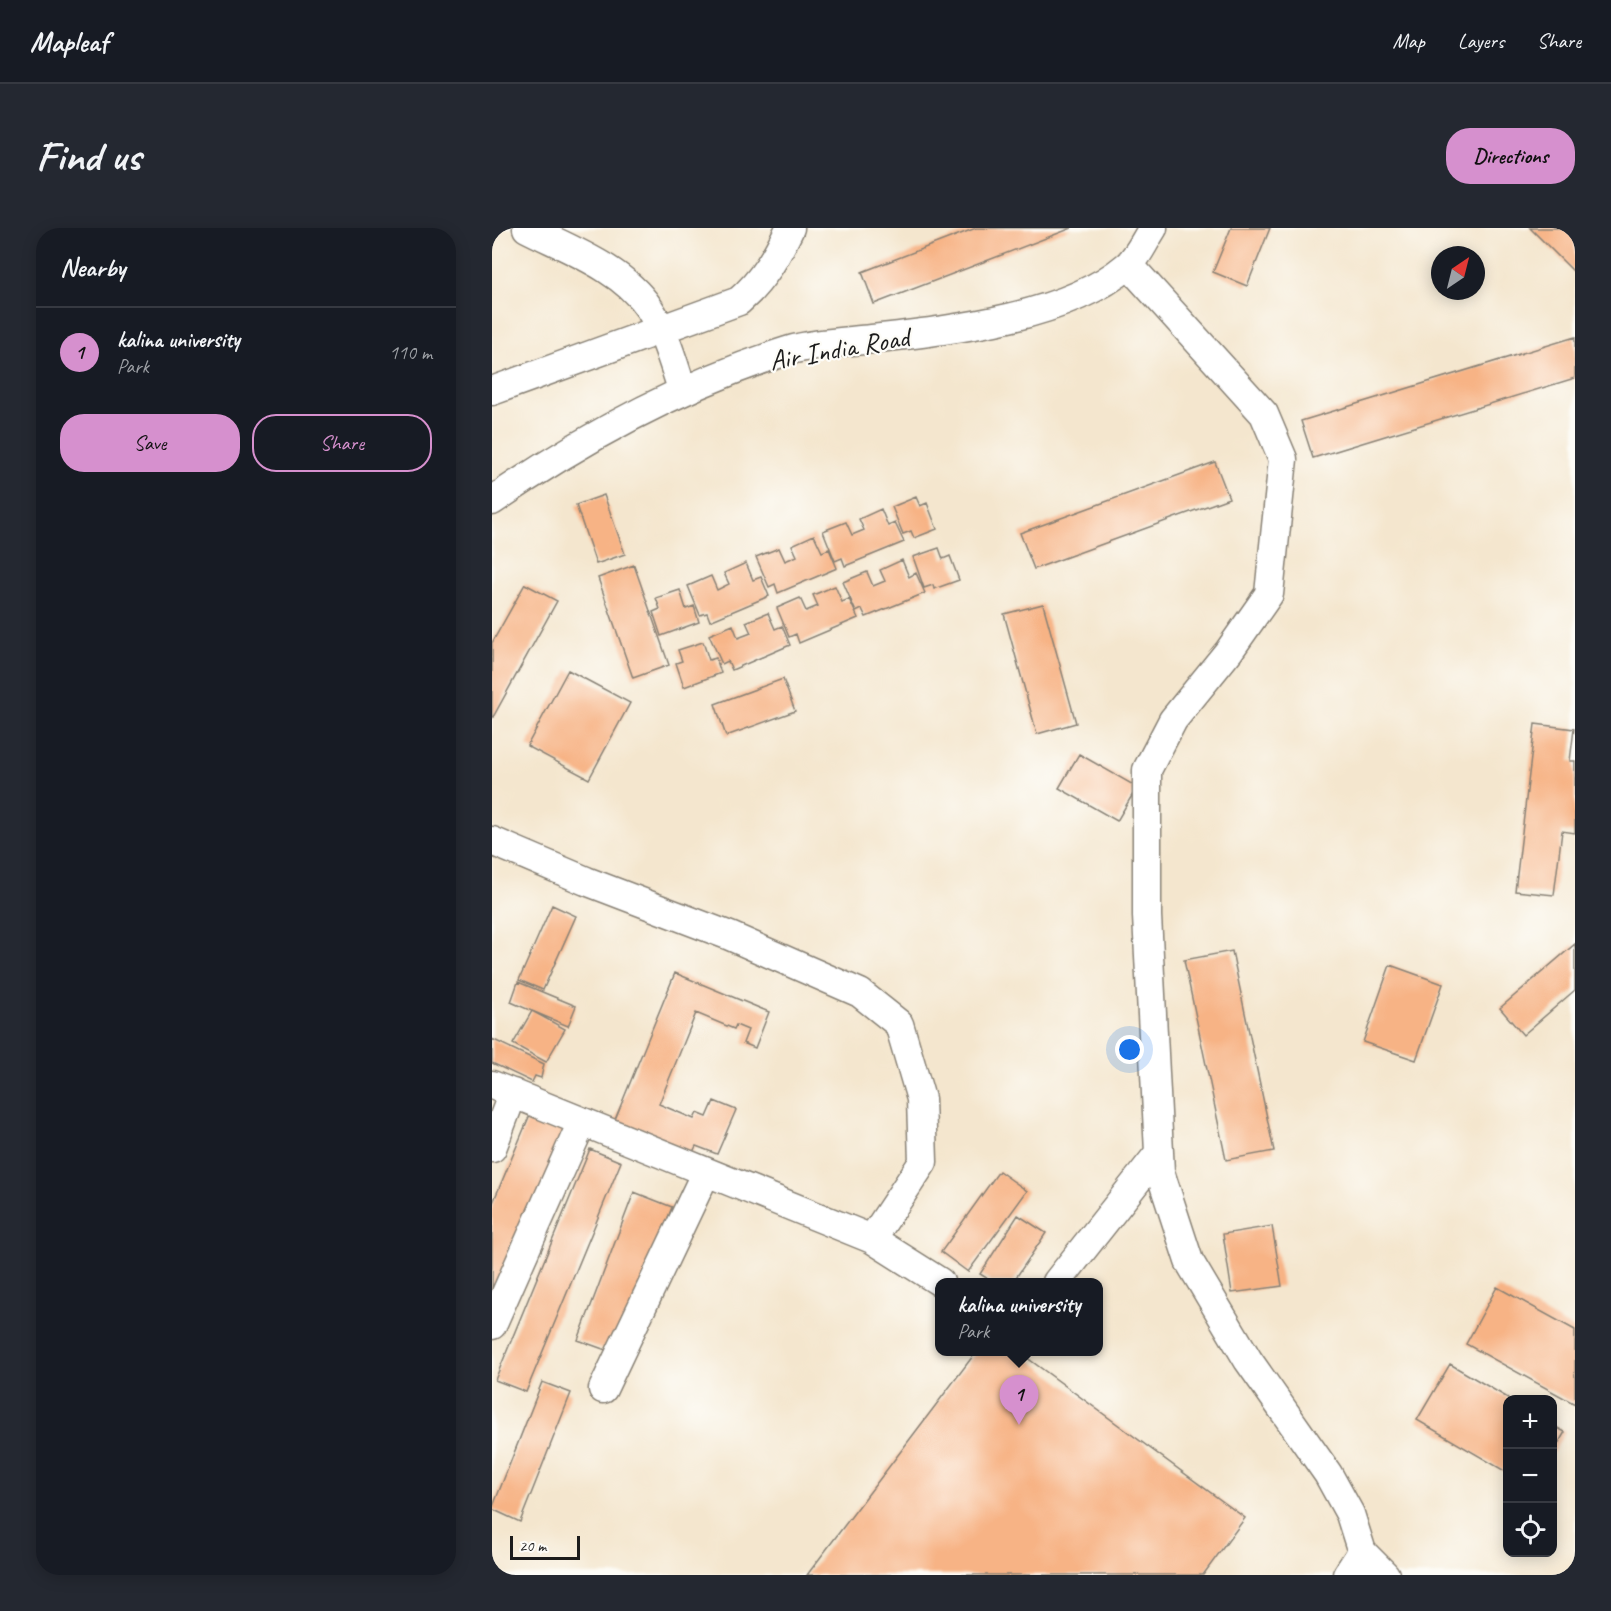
<!DOCTYPE html>
<meta charset="utf-8">
<style>
:root{--surface:#171b24;--page:#242831;--text:#f1f3f6;--muted:#9ea1a6;--line:#363941;--accent:#d690ce}
body{margin:0;font-family:Caveat,sans-serif;background:var(--page);color:var(--text)}
.controls{position:absolute;right:18px;bottom:18px;display:grid;overflow:hidden;border-radius:12px;box-shadow:0 3px 15px #0003}
.controls button{width:54px;height:54px;display:grid;place-items:center;padding:0;border:0;border-bottom:2px solid var(--line);background:var(--surface);color:var(--text);font:30px sans-serif}
.compass{position:absolute;left:939px;top:18px;width:54px;height:54px;border-radius:50%;background:var(--surface);box-shadow:0 3px 15px #0003;rotate:35deg}
.scale{position:absolute;left:18px;bottom:15px;width:70px;box-sizing:border-box;padding-left:6px;border:3px solid #1c1c1c;border-top:0;font-size:16px;line-height:21px;white-space:nowrap;color:#1c1c1c;-webkit-text-stroke:4px #fdfcf7;paint-order:stroke}
.you{position:absolute;left:638px;top:822px;width:21px;height:21px;margin:-15px;border:4px solid #fff;border-radius:50%;background:#1a73e8;box-shadow:0 0 0 9px #1a73e833}
.badge{display:grid;place-items:center;width:39px;height:39px;border-radius:50%;background:var(--accent);color:#111;font-size:20px;font-weight:700}
.pin{position:absolute;translate:-50% -50px;filter:drop-shadow(0 2px 3px #0008)}
.pin::after{content:'';position:absolute;top:32px;width:21px;height:18px;background:inherit;clip-path:polygon(0 0,100% 0,50% 100%)}
.popup{position:absolute;left:443px;top:1050px;width:168px;height:78px;box-sizing:border-box;display:grid;place-content:center;border-radius:12px;background:var(--surface);filter:drop-shadow(0 2px 4px #0005);font-size:20px;white-space:nowrap;color:var(--muted)}
.popup b{font-size:22px;color:var(--text)}
.popup::after{content:'';position:absolute;left:50%;top:100%;margin-left:-12px;border:12px solid transparent;border-top-color:var(--surface)}
.list{margin:0;padding:0;list-style:none}
h2{display:flex;justify-content:space-between;align-items:center;height:78px;margin:0;padding:0 24px;font-size:26px}
h2 small{font-size:20px;font-weight:400;color:var(--muted)}
.list li{display:grid;grid-template-columns:39px 1fr auto;gap:18px;align-items:center;box-sizing:border-box;height:90px;padding:0 24px;border-top:2px solid var(--line)}
.list b{display:block;font-size:22px;white-space:nowrap}
.list p{margin:0;font-size:20px;white-space:nowrap;color:var(--muted)}
.list em{font-size:20px;font-style:normal;color:var(--muted)}
.actions{display:flex;gap:12px;padding:18px 24px}
.actions a{flex:1;padding:14px 0;border:2px solid var(--accent);border-radius:24px;text-align:center;font-size:21px;color:var(--accent)}
.actions .main{background:var(--accent);color:#111}
.icon{flex:none;width:33px;height:33px;fill:none;stroke:currentColor;stroke-width:2;stroke-linecap:round;stroke-linejoin:round}
.map{position:relative;flex:none;width:1083px;height:1347px;overflow:hidden;border-radius:24px}
header{display:flex;align-items:center;gap:36px;box-sizing:border-box;height:84px;padding:0 30px;background:var(--surface);border-bottom:2px solid var(--line)}
header strong{font-size:28px}
nav{display:flex;gap:33px;margin-inline-start:auto;font-size:21px}
.intro{display:flex;align-items:center;justify-content:space-between;box-sizing:border-box;height:144px;padding:0 36px}
h1{margin:0;font-size:42px}
.button{padding:15px 27px;border-radius:24px;background:var(--accent);color:#111;font-size:21px;font-weight:700}
main{display:flex;gap:36px;padding:0 36px}
aside{flex:1;background:var(--surface);border-radius:24px;box-shadow:0 3px 15px #0003}
.map>svg:first-child{display:block}
.building{fill:#f7b385}
.lines{fill:none;stroke-linecap:round;stroke-linejoin:round}
.minor-casing{stroke:#888175;stroke-width:31}
.minor{stroke:#fff;stroke-width:28}
.labels{text-anchor:middle;stroke-width:4.5;stroke-linejoin:round;paint-order:stroke}
.street-label{font-size:28px;fill:#1c1c1c;stroke:#fdfcf7}
</style>
<header>
<strong>Mapleaf</strong>
<nav><a>Map</a><a>Layers</a><a>Share</a></nav>
</header>
<div class="intro"><h1>Find us</h1><a class="button">Directions</a></div>
<main>
<aside>
<h2>Nearby<small></small></h2>
<ul class="list">
<li><span class="badge">1</span><div><b>kalina university</b><p>Park</p></div><em>110 m</em></li>
</ul>
<div class="actions"><a class="main">Save</a><a>Share</a></div>
</aside>
<div class="map">
<svg width="1083" height="1347" viewBox="0 0 1083 1347">
<rect width="100%" height="100%" fill="#fdfcf7"/>
<filter id="ink" filterUnits="userSpaceOnUse"><feTurbulence type="fractalNoise" baseFrequency=".0167" numOctaves="2"/><feDisplacementMap in="SourceGraphic" scale="12" xChannelSelector="R" yChannelSelector="G"/><feConvolveMatrix kernelMatrix="1 2 1 2 8 2 1 2 1" color-interpolation-filters="sRGB"/></filter>
<filter id="wash" filterUnits="userSpaceOnUse"><feTurbulence type="fractalNoise" baseFrequency=".008" numOctaves="4" result="noise"/><feDisplacementMap in="SourceGraphic" scale="24" xChannelSelector="R" yChannelSelector="G"/><feGaussianBlur stdDeviation="1.35" result="paint"/><feColorMatrix in="noise" values="0 0 0 0 0 0 0 0 0 0 0 0 0 0 0 0 0 1.4 0 .05"/><feComposite in="paint" operator="in"/></filter>
<g filter="url(#wash)">
<rect width="100%" height="100%" fill="#f4e6ce"/>
<g id="blocks">
<path class="building" d="M 484,0 L 580,0 L 382,76 L 370,44 Z
M 739,0 L 778,0 L 755,58 L 721,44 Z
M 1038,0 L 1083,0 L 1083,45 Z
M 1083,109 L 1083,150 L 821,230 L 809,193 Z
M 723,234 L 737,270 L 542,341 L 528,305 Z
M 112,267 L 133,326 L 104,336 L 84,277 Z
M 424,269 L 428,278 L 435,275 L 445,301 L 422,310 L 419,303 L 411,306 L 400,279 Z
M 389,281 L 396,298 L 403,295 L 412,314 L 353,338 L 350,330 L 343,333 L 331,303 L 354,294 L 360,307 L 372,302 L 367,291 Z
M 322,307 L 330,324 L 337,321 L 345,340 L 286,365 L 283,356 L 277,359 L 264,329 L 287,320 L 293,333 L 305,328 L 300,317 Z
M 447,320 L 451,331 L 458,328 L 467,352 L 442,361 L 441,357 L 432,360 L 421,329 Z
M 410,332 L 417,349 L 424,345 L 433,365 L 374,389 L 370,381 L 364,384 L 351,354 L 375,344 L 381,358 L 393,353 L 388,342 Z
M 254,335 L 261,352 L 269,349 L 277,368 L 218,393 L 215,385 L 208,387 L 196,358 L 219,348 L 225,362 L 237,356 L 232,345 Z
M 142,337 L 177,437 L 141,450 L 106,350 Z
M 33,356 L 65,373 L 0,491 L 0,415 Z
M 343,358 L 350,374 L 357,371 L 366,390 L 307,415 L 304,406 L 297,409 L 285,380 L 308,370 L 314,383 L 326,378 L 321,367 Z
M 188,362 L 194,381 L 202,378 L 207,394 L 169,408 L 161,384 L 168,381 L 164,370 Z
M 551,376 L 584,495 L 545,506 L 512,386 Z
M 276,385 L 283,401 L 290,398 L 298,417 L 240,442 L 236,433 L 230,436 L 217,407 L 241,397 L 246,410 L 259,405 L 254,394 Z
M 211,414 L 217,432 L 224,430 L 229,445 L 192,459 L 184,435 L 190,433 L 186,422 Z
M 76,442 L 138,475 L 97,551 L 35,518 Z
M 291,451 L 303,483 L 234,508 L 223,476 Z
M 1043,496 L 1082,501 L 1078,533 L 1083,533 L 1083,605 L 1070,603 L 1062,667 L 1023,663 Z
M 587,526 L 645,559 L 625,593 L 567,560 Z
M 60,677 L 84,688 L 51,762 L 27,752 Z
M 1083,716 L 1083,762 L 1031,807 L 1008,780 Z
M 740,723 L 782,923 L 734,932 L 692,732 Z
M 898,737 L 951,756 L 924,832 L 871,814 Z
M 183,745 L 277,784 L 263,820 L 251,815 L 256,802 L 244,797 L 242,801 L 204,785 L 167,876 L 202,891 L 205,885 L 215,889 L 222,873 L 244,882 L 225,926 L 204,918 L 200,926 L 122,894 Z
M 26,754 L 84,778 L 76,798 L 40,783 L 73,801 L 54,834 L 21,816 L 40,783 L 19,774 Z
M 0,811 L 52,836 L 49,850 L 43,848 L 40,854 L 0,835 Z
M 42,877 L 79,892 L 0,1082 L 0,977 Z
M 98,921 L 129,934 L 34,1164 L 3,1152 Z
M 507,943 L 535,963 L 476,1044 L 449,1024 Z
M 142,964 L 180,979 L 125,1126 L 86,1112 Z
M 526,987 L 554,1005 L 521,1054 L 501,1054 L 488,1046 Z
M 780,998 L 790,1058 L 740,1065 L 731,1006 Z
M 1005,1059 L 1083,1102 L 1083,1176 L 974,1116 Z
M 484,1124 L 527,1124 L 753,1290 L 711,1347 L 315,1347 Z
M 958,1136 L 1016,1170 L 1016,1245 L 925,1192 Z
M 50,1154 L 79,1165 L 28,1294 L 0,1281 Z
M 1060,1197 L 1073,1204 L 1060,1226 Z"/>
</g>
</g>
<g filter="url(#ink)">
<use href="#blocks" fill-opacity="0" stroke="#888175" stroke-width="1.5"/>
<g class="lines">
<g class="minor-casing">
<path id="minor" d="M 35,0 C 76,21 130,40 157,80 C 173,104 181,134 190,161
M 637,37 L 772,186 L 791,231 L 777,366 L 737,423 L 681,492 L 655,542 L 655,688 L 668,944 L 697,1033 L 756,1132 L 836,1246 L 858,1286 L 870,1324 L 893,1347
M 0,163 L 247,73 C 271,52 284,29 298,0
M 0,273 C 91,210 188,157 295,123 C 321,115 353,114 380,111 C 458,102 574,90 635,38 C 646,29 653,12 661,0
M 0,613 L 94,653 L 238,708 L 368,765 L 407,796 L 429,871 L 431,934 L 380,1011
M 0,857 L 380,1011 L 448,1054
M 0,920 L 21,865
M 565,1054 L 667,925
M 0,1097 L 90,894
M 111,1161 L 214,944
M 855,1347 L 870,1324"/>
</g>
<use href="#minor" class="minor"/>
</g>
</g>
<g class="labels">
<g class="street-label">
<text transform="translate(347 120) rotate(-10)" y="10">Air India Road</text>
</g>
</g>
</svg>
<div class="controls">
<button>+</button>
<button>−</button>
<button><svg class="icon" aria-label="locate" viewBox="0 0 24 24"><circle cx="12" cy="12" r="6"/><path d="M12 2v4M12 18v4M2 12h4M18 12h4"/></svg></button>
</div>
<svg class="compass" viewBox="-18 -18 36 36"><path d="M0-13l5 13h-10z" fill="#e53935"/><path d="M0 13l5-13h-10z" fill="#9ea1a6"/></svg>
<div class="scale">20 m</div>
<div class="you"></div>
<div class="pin badge" style="left:527px;top:1197px">1</div>
<div class="popup"><b>kalina university</b>Park</div>
</div>
</main>
